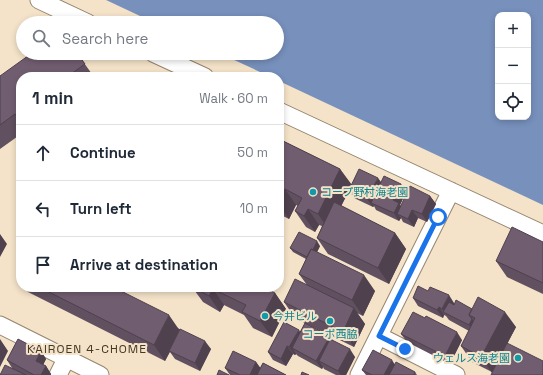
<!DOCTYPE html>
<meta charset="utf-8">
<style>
:root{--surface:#fff;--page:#f2f2f3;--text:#1f2937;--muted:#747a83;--line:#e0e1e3}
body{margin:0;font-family:"Space Grotesk","Noto Sans JP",sans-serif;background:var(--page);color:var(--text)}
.controls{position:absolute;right:12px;top:12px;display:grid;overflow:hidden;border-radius:8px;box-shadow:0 2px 6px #0003}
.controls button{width:36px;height:36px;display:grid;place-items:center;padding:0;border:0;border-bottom:1px solid var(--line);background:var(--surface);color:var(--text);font:20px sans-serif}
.stop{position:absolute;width:12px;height:12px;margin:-9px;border:3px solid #1a73e8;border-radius:50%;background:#fff}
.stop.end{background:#1a73e8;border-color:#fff;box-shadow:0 1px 4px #0008}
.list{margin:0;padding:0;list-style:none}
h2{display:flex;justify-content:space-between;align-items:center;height:52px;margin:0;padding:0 16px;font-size:17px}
h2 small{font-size:13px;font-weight:400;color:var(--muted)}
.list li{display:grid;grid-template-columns:26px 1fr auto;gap:12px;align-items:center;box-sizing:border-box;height:56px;padding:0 16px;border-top:1px solid var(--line)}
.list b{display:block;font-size:15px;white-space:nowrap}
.list em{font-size:13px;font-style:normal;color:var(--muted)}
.icon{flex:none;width:22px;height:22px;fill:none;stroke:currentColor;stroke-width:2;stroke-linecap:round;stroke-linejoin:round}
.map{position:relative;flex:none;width:543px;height:375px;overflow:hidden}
.search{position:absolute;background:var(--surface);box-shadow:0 2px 6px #0003;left:16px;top:16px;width:268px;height:44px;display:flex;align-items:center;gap:10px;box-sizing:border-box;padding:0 14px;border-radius:22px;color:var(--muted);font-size:15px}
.panel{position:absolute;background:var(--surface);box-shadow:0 2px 6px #0003;left:16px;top:72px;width:268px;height:220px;border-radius:16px}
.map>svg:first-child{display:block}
.water{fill:#7790bc;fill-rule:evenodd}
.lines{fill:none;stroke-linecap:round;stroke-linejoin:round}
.street-casing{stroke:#95856d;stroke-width:19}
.street{stroke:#fff;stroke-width:17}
.wall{fill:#615060}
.shaded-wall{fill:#4f414e}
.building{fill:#715d70;stroke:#4f414e}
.route{stroke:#1a73e8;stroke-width:5}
.culture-dot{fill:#0f9aa8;stroke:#f4e3c9;stroke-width:1.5}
.labels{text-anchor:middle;stroke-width:4;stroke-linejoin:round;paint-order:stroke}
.culture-label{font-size:11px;fill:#0d838f;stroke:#f4e3c9;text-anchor:start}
.neighbourhood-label{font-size:12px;letter-spacing:1px;fill:#463823;stroke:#f4e3c9}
</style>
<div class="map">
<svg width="543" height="375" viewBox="0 0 543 375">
<rect width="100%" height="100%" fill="#f4e3c9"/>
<path class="water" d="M 106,0 L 543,0 L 543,205 L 279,81 L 279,77 L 271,77 L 219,53 L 277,53 L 277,23 L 155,23 ZM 498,15 L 528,15 L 528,117 L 498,117 Z"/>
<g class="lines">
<g class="street-casing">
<path id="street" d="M 39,0 L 88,23
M 153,53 L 205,77
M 279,111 L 543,234
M 0,325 L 100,375
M 379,336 L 456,375
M 58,375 L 66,359
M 359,375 L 451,191"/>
</g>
<use href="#street" class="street"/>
</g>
<path class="wall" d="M 77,53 L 94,77 L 21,77 L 21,134 L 0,149 L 0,76 Z
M 279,139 L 340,169 L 351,185 L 381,182 L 406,192 L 400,205 L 401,206 L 430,196 L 436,204 L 427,222 L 418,218 L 414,227 L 403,222 L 401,218 L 399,221 L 376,210 L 374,206 L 373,207 L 354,198 L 349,190 L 341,206 L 395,233 L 406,249 L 389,284 L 328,254 L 317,238 L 322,226 L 319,225 L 315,232 L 306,227 L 295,211 L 298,206 L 296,205 L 289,219 L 279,214 Z
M 543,242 L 543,294 L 507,277 L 496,261 Z
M 320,246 L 317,252 L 375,291 L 363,316 L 357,313 L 365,324 L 354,347 L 307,324 L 330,336 L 332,340 L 355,357 L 346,375 L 336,375 L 324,369 L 323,367 L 322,369 L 298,356 L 296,354 L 295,355 L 293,354 L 286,366 L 273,360 L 268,352 L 300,332 L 305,323 L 295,318 L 284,302 L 307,285 L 299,274 L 306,259 L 293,252 L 290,248 Z
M 21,267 L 21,282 L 17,276 Z
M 24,287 L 113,287 L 211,349 L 200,371 L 175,359 L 170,352 L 165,361 L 28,292 Z
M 192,287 L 275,293 L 286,309 L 272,337 L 253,328 L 244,315 L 224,305 L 220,312 L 203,302 Z
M 413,298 L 454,303 L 454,304 L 472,309 L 516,327 L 492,372 L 472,362 L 461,346 L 469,331 L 449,320 L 446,316 L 444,315 L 443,318 L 418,306 Z
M 401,334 L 462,340 L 450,364 L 407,342 Z
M 41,351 L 46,359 L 43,365 L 46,366 L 51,374 L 51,375 L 0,375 L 12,368 L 7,360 Z
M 256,362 L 260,368 L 263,363 L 286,375 L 230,375 L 225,368 Z
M 395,364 L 415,372 L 417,375 L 366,375 L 362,370 Z"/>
<path class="shaded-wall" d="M 340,169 L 352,185 L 329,230 L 318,214 Z
M 378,178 L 384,186 L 371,203 L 374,206 L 373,207 L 367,199 Z
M 401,184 L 406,192 L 400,205 L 404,211 L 397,214 L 401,218 L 399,221 L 394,213 L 393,200 Z
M 285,189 L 296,205 L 289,219 L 279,205 L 279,201 Z
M 430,196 L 436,204 L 427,222 L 422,214 Z
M 308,209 L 319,225 L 315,232 L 304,216 Z
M 412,210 L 418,218 L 414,227 L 408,219 Z
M 395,233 L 406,249 L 389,284 L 378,268 Z
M 0,234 L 7,244 L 0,257 Z
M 317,241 L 320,246 L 312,262 L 309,258 Z
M 364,275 L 375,291 L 363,316 L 352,300 Z
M 213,289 L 224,305 L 220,312 L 209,296 Z
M 275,293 L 286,309 L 272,337 L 260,321 Z
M 449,295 L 454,303 L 449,315 L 446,313 L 442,309 Z
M 439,307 L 444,315 L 443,318 L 437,310 Z
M 354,308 L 365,324 L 354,347 L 343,332 Z
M 505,312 L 516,327 L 492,373 L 481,357 Z
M 169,315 L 180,331 L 165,361 L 154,345 Z
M 472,319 L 478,327 L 474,333 L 469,325 Z
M 299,330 L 304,338 L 292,348 L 296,354 L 295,355 L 289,347 Z
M 457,332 L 462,340 L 450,364 L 445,356 Z
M 330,336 L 335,344 L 319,361 L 323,367 L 322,369 L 316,361 Z
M 0,339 L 8,351 L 0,367 Z
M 205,341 L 211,349 L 200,371 L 195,363 Z
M 287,346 L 293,354 L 286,366 L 281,359 Z
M 350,349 L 355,357 L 346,375 L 341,375 L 338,371 Z
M 41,351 L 46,359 L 41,369 L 36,361 Z
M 392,360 L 397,368 L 394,375 L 384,375 Z
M 256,362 L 262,370 L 260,375 L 250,375 Z
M 46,366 L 51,374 L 51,375 L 41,375 Z"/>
<path class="building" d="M 32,53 L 77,53 L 85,64 L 67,77 L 21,77 L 21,119 L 20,120 L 15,114 L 0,125 L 0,76 Z
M 279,139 L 340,169 L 318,214 L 308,209 L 304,216 L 295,211 L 302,198 L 285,189 L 279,201 Z
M 359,169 L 378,178 L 367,199 L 349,190 Z
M 384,176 L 401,184 L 393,200 L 399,203 L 394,213 L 371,203 Z
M 410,186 L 430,196 L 422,214 L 412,210 L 408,219 L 397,214 Z
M 334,202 L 395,233 L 378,268 L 317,238 Z
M 512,227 L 543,242 L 543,283 L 496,261 Z
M 299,232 L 317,241 L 313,250 L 311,249 L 307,257 L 290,248 Z
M 311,249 L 364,275 L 352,300 L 299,274 Z
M 21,267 L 21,278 L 17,276 Z
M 295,279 L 354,308 L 343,332 L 284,302 Z
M 418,286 L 428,291 L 430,287 L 449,295 L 442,309 L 439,307 L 437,310 L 413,298 Z
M 39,287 L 113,287 L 169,315 L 154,345 Z
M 193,287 L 263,287 L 275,293 L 260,321 L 242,312 L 246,305 L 213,289 L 209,296 Z
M 478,297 L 505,312 L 481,357 L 461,346 L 475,318 L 469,315 Z
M 456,300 L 472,309 L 469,315 L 472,319 L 469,325 L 443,312 L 449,302 L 454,305 Z
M 413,312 L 425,318 L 426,316 L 457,332 L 445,356 L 401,334 Z
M 284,322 L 299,330 L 289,347 L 287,346 L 281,359 L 268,352 Z
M 305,323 L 330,336 L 316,361 L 292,348 Z
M 180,329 L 205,341 L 195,363 L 169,351 Z
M 18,339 L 41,351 L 36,361 L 46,366 L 41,375 L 34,375 L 7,360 Z
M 330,339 L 350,349 L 338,371 L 319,361 Z
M 507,343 L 543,361 L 543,375 L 491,375 Z
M 373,350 L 392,360 L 384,375 L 372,375 L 362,370 Z
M 233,351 L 256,362 L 250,375 L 240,375 L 225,368 Z
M 396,362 L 415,372 L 414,375 L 389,375 Z
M 263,363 L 286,375 L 257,375 Z
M 5,365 L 26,375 L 0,375 Z
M 219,370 L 229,375 L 217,375 Z
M 302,372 L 309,375 L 301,375 Z"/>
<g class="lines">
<path class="route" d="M 405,349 L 379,336 L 438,217"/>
</g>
<g class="culture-dot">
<circle cx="313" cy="192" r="4"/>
<circle cx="265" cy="316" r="4"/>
<circle cx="330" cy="321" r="4"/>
<circle cx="518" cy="358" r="4"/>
</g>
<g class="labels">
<g class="culture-label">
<text x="321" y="196">コープ野村海老園</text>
<text x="273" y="320">今井ビル</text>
<text x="330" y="338" text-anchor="middle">コーポ西脇</text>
<text x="510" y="362" text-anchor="end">ウェルス海老園</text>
</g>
<g class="neighbourhood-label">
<text x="87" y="353">KAIROEN 4-CHOME</text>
</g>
</g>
</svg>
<div class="controls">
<button>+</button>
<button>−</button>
<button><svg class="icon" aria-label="locate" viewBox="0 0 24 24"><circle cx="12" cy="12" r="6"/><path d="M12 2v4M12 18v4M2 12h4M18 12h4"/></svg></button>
</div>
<div class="stop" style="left:438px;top:217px"></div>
<div class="stop end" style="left:405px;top:349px"></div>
<div class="search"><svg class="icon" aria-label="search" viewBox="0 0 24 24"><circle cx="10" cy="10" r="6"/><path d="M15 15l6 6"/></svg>Search here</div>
<section class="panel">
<h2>1 min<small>Walk · 60 m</small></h2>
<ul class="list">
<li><svg class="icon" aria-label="ahead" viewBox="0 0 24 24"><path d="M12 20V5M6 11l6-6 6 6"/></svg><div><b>Continue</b></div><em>50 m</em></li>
<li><svg class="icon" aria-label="left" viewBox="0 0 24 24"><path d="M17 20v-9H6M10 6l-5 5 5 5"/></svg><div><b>Turn left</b></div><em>10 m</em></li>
<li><svg class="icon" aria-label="arrive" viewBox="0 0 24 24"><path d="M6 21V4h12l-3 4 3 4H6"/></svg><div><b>Arrive at destination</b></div></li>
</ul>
</section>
</div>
